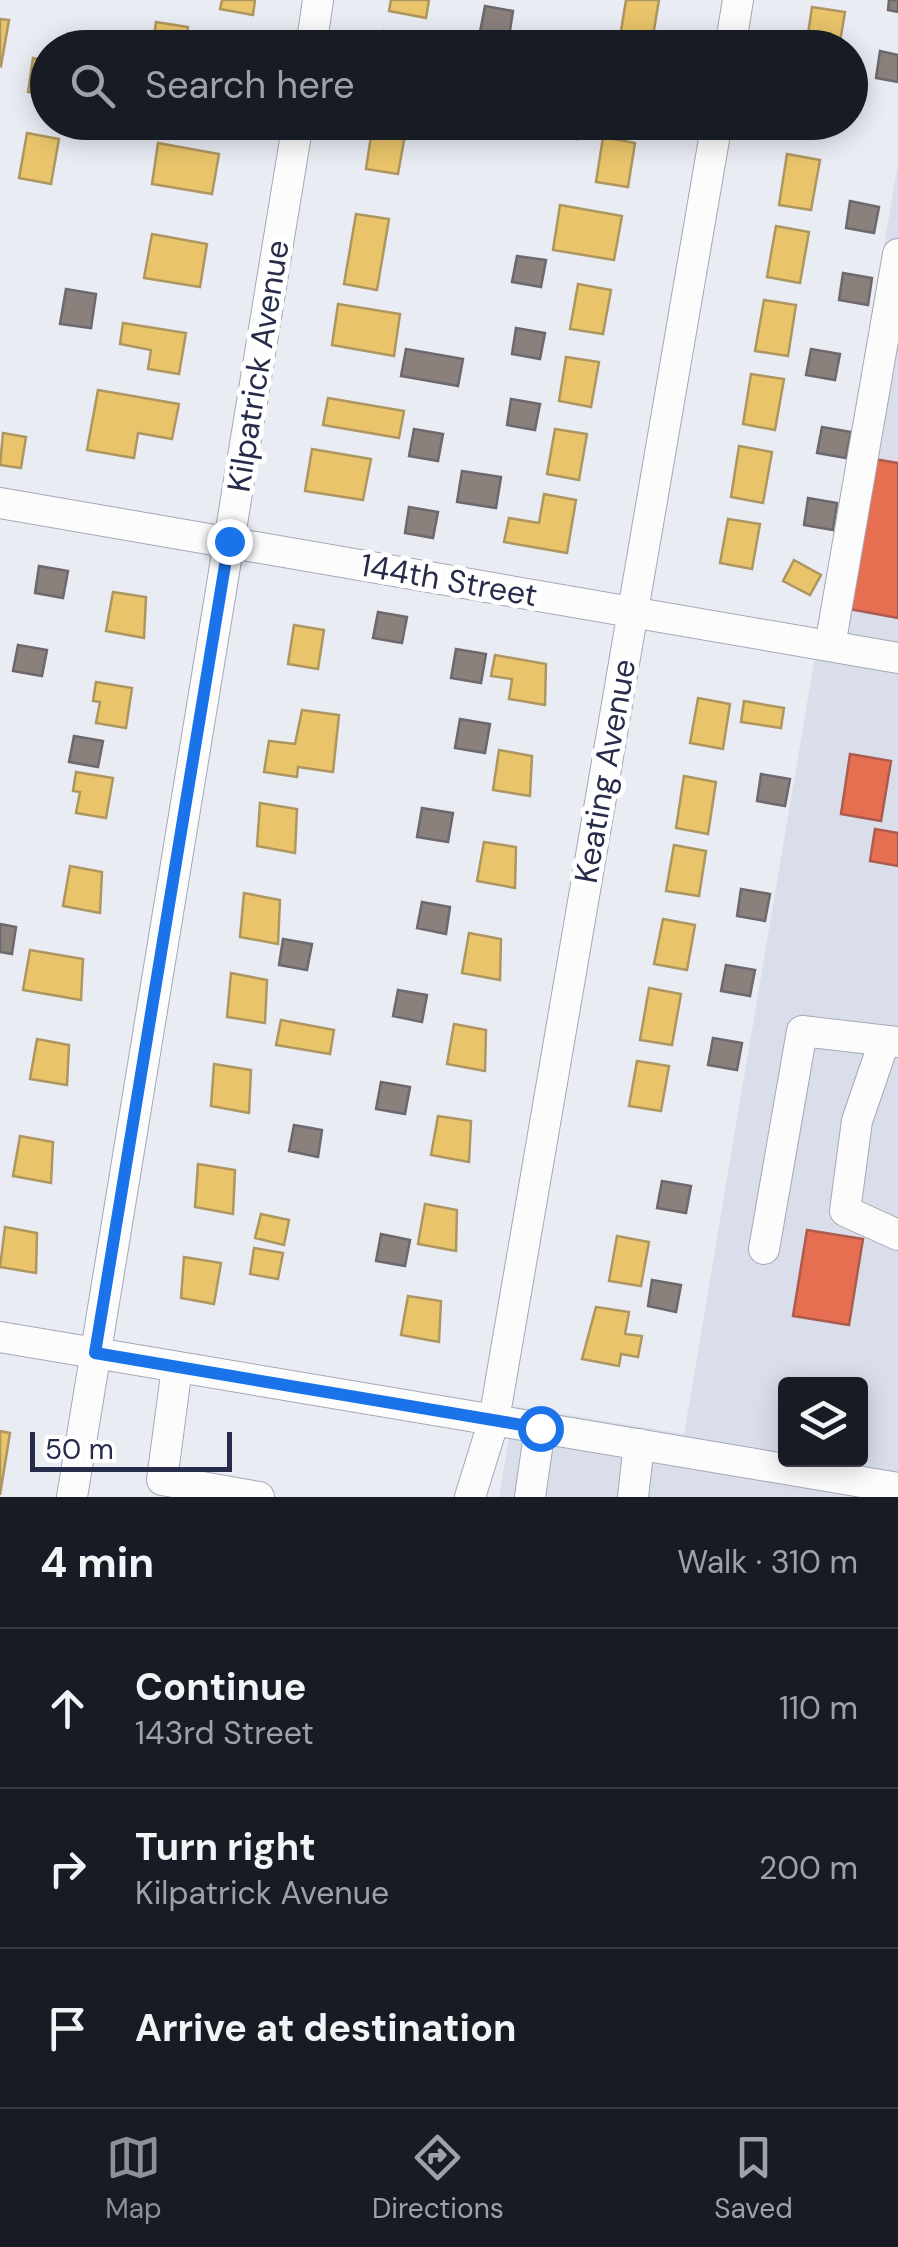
<!DOCTYPE html>
<meta charset="utf-8">
<style>
:root{--surface:#171b24;--page:#20242c;--text:#f1f3f6;--muted:#9ea1a6;--line:#363941;--accent:#8c9099}
body{margin:0;font-family:"DM Sans",sans-serif;background:var(--page);color:var(--text)}
.controls{position:absolute;right:30px;bottom:30px;display:grid;overflow:hidden;border-radius:10px;box-shadow:0 5px 25px #0003}
.controls button{width:90px;height:90px;display:grid;place-items:center;padding:0;border:0;border-bottom:2px solid var(--line);background:var(--surface);color:var(--text);font:50px sans-serif}
.scale{position:absolute;left:30px;bottom:25px;width:202px;box-sizing:border-box;padding-left:10px;border:5px solid #262c49;border-top:0;font-size:28px;line-height:35px;white-space:nowrap;color:#262c49;-webkit-text-stroke:8px #fff;paint-order:stroke}
.stop{position:absolute;width:30px;height:30px;margin:-22px;border:8px solid #1a73e8;border-radius:50%;background:#fff}
.stop.end{background:#1a73e8;border-color:#fff;box-shadow:0 2px 10px #0008}
.list{margin:0;padding:0;list-style:none}
h2{display:flex;justify-content:space-between;align-items:center;height:130px;margin:0;padding:0 40px;font-size:42px}
h2 small{font-size:32px;font-weight:400;color:var(--muted)}
.list li{display:grid;grid-template-columns:65px 1fr auto;gap:30px;align-items:center;box-sizing:border-box;height:160px;padding:0 40px;border-top:2px solid var(--line)}
.list b{display:block;font-size:38px;white-space:nowrap}
.list p{margin:0;font-size:32px;white-space:nowrap;color:var(--muted)}
.list em{font-size:32px;font-style:normal;color:var(--muted)}
.icon{flex:none;width:55px;height:55px;fill:none;stroke:currentColor;stroke-width:2;stroke-linecap:round;stroke-linejoin:round}
.map{position:relative;flex:none;width:898px;height:1497px;overflow:hidden}
.search{position:absolute;background:var(--surface);box-shadow:0 5px 25px #0003;left:30px;right:30px;top:30px;height:110px;display:flex;align-items:center;gap:25px;box-sizing:border-box;padding:0 35px;border-radius:55px;color:var(--muted);font-size:38px}
.sheet{height:610px;background:var(--surface)}
nav{display:flex;justify-content:space-around;align-items:center;box-sizing:border-box;height:140px;border-top:2px solid var(--line);background:var(--surface);font-size:28px;color:var(--muted)}
nav a{display:grid;justify-items:center;gap:5px}
nav .on{color:var(--accent)}
.map>svg:first-child{display:block}
.built{fill:#dadeeb;fill-rule:evenodd}
.homes{fill:#e9c46a;stroke:#ae9660;stroke-width:2.5}
.shops{fill:#e76f51;stroke:#ad5b4f;stroke-width:2.5}
.industry{fill:#8a817c;stroke:#6c686d;stroke-width:2.5}
.lines{fill:none;stroke-linecap:round;stroke-linejoin:round}
.minor-casing{stroke:#a4a7b8;stroke-width:32}
.minor{stroke:#fcfcfd;stroke-width:30}
.route{stroke:#1a73e8;stroke-width:12}
.labels{text-anchor:middle;stroke-width:10;stroke-linejoin:round;paint-order:stroke}
.street-label{font-size:32px;fill:#262c49;stroke:#fff}
</style>
<div class="map">
<svg width="898" height="1497" viewBox="0 0 898 1497">
<rect width="100%" height="100%" fill="#eaecf4"/>
<path class="built" d="M 898,163 L 898,1497 L 499,1497 L 514,1406 L 684,1434 ZM 786,1384 L 860,1384 L 860,1460 L 786,1460 Z"/>
<path class="homes" d="M 222,0 L 255,0 L 253,15 L 220,9 Z
M 391,0 L 429,0 L 426,18 L 389,11 Z
M 626,0 L 659,0 L 652,42 L 620,37 Z
M 812,7 L 845,12 L 839,48 L 806,48 Z
M 0,19 L 9,20 L 1,66 L 0,65 Z
M 156,22 L 188,27 L 185,48 L 152,48 Z
M 384,31 L 421,37 L 419,48 L 382,48 Z
M 33,58 L 48,61 L 48,95 L 28,92 Z
M 793,122 L 826,122 L 824,137 L 791,131 Z
M 373,123 L 406,129 L 398,174 L 366,169 Z
M 27,133 L 59,139 L 51,184 L 19,178 Z
M 603,137 L 635,143 L 628,187 L 596,182 Z
M 158,143 L 219,154 L 212,194 L 152,184 Z
M 787,154 L 820,160 L 811,210 L 779,205 Z
M 560,205 L 622,216 L 614,260 L 553,250 Z
M 356,214 L 389,219 L 377,290 L 344,284 Z
M 776,226 L 809,232 L 800,283 L 767,277 Z
M 152,234 L 207,244 L 200,287 L 144,278 Z
M 578,284 L 611,290 L 603,334 L 570,329 Z
M 764,300 L 796,305 L 788,356 L 755,351 Z
M 338,304 L 400,314 L 394,356 L 332,345 Z
M 123,323 L 186,333 L 179,374 L 148,369 L 151,350 L 120,344 Z
M 566,357 L 599,362 L 591,407 L 559,401 Z
M 751,374 L 784,379 L 775,430 L 743,424 Z
M 98,390 L 179,404 L 172,439 L 138,433 L 134,458 L 87,450 Z
M 328,398 L 404,411 L 399,438 L 323,425 Z
M 555,429 L 587,434 L 579,480 L 547,474 Z
M 3,433 L 26,437 L 21,468 L 0,465 Z
M 739,446 L 772,452 L 763,503 L 731,497 Z
M 312,449 L 371,459 L 363,500 L 305,491 Z
M 544,494 L 576,500 L 567,553 L 504,542 L 509,518 L 539,523 Z
M 728,519 L 760,524 L 752,569 L 720,563 Z
M 794,560 L 821,575 L 810,595 L 783,581 Z
M 113,592 L 146,597 L 144,638 L 106,631 Z
M 294,625 L 324,630 L 318,669 L 288,664 Z
M 495,655 L 546,664 L 545,705 L 509,699 L 512,679 L 491,676 Z
M 96,682 L 132,688 L 126,728 L 96,723 L 100,702 L 93,701 Z
M 698,698 L 730,704 L 723,749 L 690,743 Z
M 744,701 L 784,708 L 781,728 L 741,722 Z
M 302,710 L 339,715 L 333,772 L 298,767 L 297,777 L 264,772 L 269,741 L 295,744 Z
M 499,750 L 532,756 L 530,796 L 493,790 Z
M 76,772 L 113,778 L 106,818 L 76,813 L 80,792 L 73,791 Z
M 684,776 L 716,782 L 708,834 L 676,828 Z
M 260,803 L 297,809 L 295,853 L 257,846 Z
M 484,842 L 516,847 L 515,888 L 477,881 Z
M 674,845 L 706,851 L 699,896 L 666,891 Z
M 70,866 L 102,872 L 100,913 L 63,906 Z
M 244,893 L 280,900 L 278,944 L 240,937 Z
M 663,919 L 695,925 L 687,970 L 654,964 Z
M 469,933 L 501,939 L 500,980 L 462,973 Z
M 30,950 L 83,959 L 81,1000 L 23,990 Z
M 231,973 L 267,980 L 265,1023 L 227,1017 Z
M 649,988 L 681,994 L 672,1045 L 640,1040 Z
M 281,1020 L 334,1030 L 330,1054 L 276,1045 Z
M 454,1024 L 486,1030 L 485,1071 L 447,1064 Z
M 37,1039 L 69,1045 L 67,1085 L 30,1079 Z
M 637,1061 L 669,1066 L 661,1111 L 629,1106 Z
M 214,1064 L 251,1070 L 249,1113 L 211,1106 Z
M 438,1116 L 471,1121 L 469,1162 L 431,1155 Z
M 20,1136 L 53,1142 L 51,1183 L 13,1176 Z
M 198,1164 L 235,1170 L 233,1214 L 195,1207 Z
M 425,1204 L 457,1210 L 456,1251 L 418,1244 Z
M 261,1214 L 289,1220 L 284,1245 L 255,1238 Z
M 5,1227 L 37,1233 L 36,1273 L 0,1267 Z
M 617,1236 L 649,1242 L 641,1286 L 609,1281 Z
M 254,1248 L 283,1253 L 278,1279 L 250,1274 Z
M 184,1257 L 221,1263 L 214,1304 L 181,1298 Z
M 408,1296 L 441,1301 L 439,1342 L 401,1335 Z
M 596,1307 L 629,1312 L 625,1334 L 642,1336 L 638,1357 L 621,1354 L 619,1366 L 582,1359 Z
M 0,1431 L 10,1433 L 0,1495 Z"/>
<path class="shops" d="M 874,459 L 898,463 L 898,618 L 849,609 Z
M 850,754 L 891,761 L 881,821 L 841,814 Z
M 875,829 L 898,833 L 898,866 L 870,861 Z
M 807,1230 L 863,1239 L 849,1325 L 793,1316 Z"/>
<path class="industry" d="M 889,0 L 898,0 L 898,12 L 888,10 Z
M 485,6 L 513,11 L 509,37 L 480,32 Z
M 560,35 L 588,40 L 587,48 L 557,48 Z
M 880,51 L 898,55 L 898,82 L 876,78 Z
M 465,122 L 496,122 L 495,131 Z
M 550,122 L 579,122 L 577,139 L 548,133 Z
M 850,201 L 879,207 L 874,233 L 846,228 Z
M 517,256 L 546,260 L 541,287 L 512,282 Z
M 843,273 L 872,278 L 868,305 L 839,300 Z
M 66,289 L 96,294 L 91,328 L 60,324 Z
M 516,328 L 545,333 L 540,359 L 512,354 Z
M 406,349 L 463,359 L 458,386 L 401,376 Z
M 811,349 L 840,354 L 835,380 L 806,375 Z
M 511,399 L 540,404 L 535,430 L 507,425 Z
M 822,427 L 851,432 L 846,458 L 817,453 Z
M 414,429 L 443,434 L 438,461 L 409,456 Z
M 462,471 L 501,477 L 496,508 L 457,502 Z
M 808,498 L 837,503 L 833,530 L 804,525 Z
M 409,507 L 438,512 L 433,538 L 405,533 Z
M 39,566 L 68,571 L 63,598 L 35,593 Z
M 378,612 L 407,617 L 402,643 L 373,638 Z
M 18,645 L 47,650 L 42,676 L 13,671 Z
M 456,649 L 486,654 L 481,683 L 451,678 Z
M 460,719 L 490,724 L 485,753 L 455,748 Z
M 74,736 L 103,741 L 98,767 L 69,762 Z
M 761,774 L 790,779 L 785,806 L 757,801 Z
M 422,808 L 453,813 L 448,842 L 417,837 Z
M 741,889 L 770,894 L 765,921 L 737,916 Z
M 422,902 L 450,907 L 446,934 L 417,928 Z
M 0,924 L 16,927 L 12,954 L 0,952 Z
M 283,939 L 312,944 L 307,970 L 279,965 Z
M 726,965 L 755,970 L 750,996 L 721,991 Z
M 398,990 L 427,995 L 422,1022 L 393,1016 Z
M 713,1038 L 742,1043 L 737,1070 L 708,1065 Z
M 381,1082 L 410,1087 L 405,1114 L 376,1109 Z
M 294,1125 L 322,1130 L 318,1157 L 289,1151 Z
M 662,1181 L 691,1186 L 686,1213 L 657,1208 Z
M 381,1234 L 410,1240 L 405,1266 L 376,1261 Z
M 652,1280 L 681,1285 L 676,1312 L 648,1306 Z"/>
<g class="lines">
<g class="minor-casing">
<path id="minor" d="M 311,48 L 318,0
M 730,48 L 738,0
M 0,503 L 898,658
M 830,646 L 898,254
M 884,1042 L 857,1121 L 845,1211 L 898,1235
M 764,1249 L 802,1031 L 898,1042
M 0,1337 L 898,1488
M 177,1367 L 162,1480 L 259,1497
M 72,1497 L 298,122
M 470,1497 L 494,1420 L 717,122
M 530,1497 L 540,1428
M 633,1497 L 639,1444"/>
</g>
<use href="#minor" class="minor"/>
</g>
<g class="lines">
<path class="route" d="M 229,541 L 95,1353 L 540,1428"/>
</g>
<g class="labels">
<g class="street-label">
<text transform="translate(258 366) rotate(-81)" y="11">Kilpatrick Avenue</text>
<text transform="translate(449 580) rotate(10)" y="11">144th Street</text>
<text transform="translate(605 771) rotate(-80)" y="11">Keating Avenue</text>
</g>
</g>
</svg>
<div class="controls">
<button><svg class="icon" aria-label="layers" viewBox="0 0 24 24"><path d="M12 4l9 5-9 5-9-5zM3 14l9 5 9-5"/></svg></button>
</div>
<div class="scale">50 m</div>
<div class="stop" style="left:540px;top:1428px"></div>
<div class="stop end" style="left:229px;top:541px"></div>
<div class="search"><svg class="icon" aria-label="search" viewBox="0 0 24 24"><circle cx="10" cy="10" r="6"/><path d="M15 15l6 6"/></svg>Search here</div>
</div>
<section class="sheet">
<h2>4 min<small>Walk · 310 m</small></h2>
<ul class="list">
<li><svg class="icon" aria-label="ahead" viewBox="0 0 24 24"><path d="M12 20V5M6 11l6-6 6 6"/></svg><div><b>Continue</b><p>143rd Street</p></div><em>110 m</em></li>
<li><svg class="icon" aria-label="right" viewBox="0 0 24 24"><path d="M7 20v-9h11M14 6l5 5-5 5"/></svg><div><b>Turn right</b><p>Kilpatrick Avenue</p></div><em>200 m</em></li>
<li><svg class="icon" aria-label="arrive" viewBox="0 0 24 24"><path d="M6 21V4h12l-3 4 3 4H6"/></svg><div><b>Arrive at destination</b></div></li>
</ul>
</section>
<nav>
<a class="on"><svg class="icon" aria-label="map" viewBox="0 0 24 24"><path d="M3 6l6-2 6 2 6-2v14l-6 2-6-2-6 2zM9 4v14M15 6v14"/></svg>Map</a>
<a><svg class="icon" aria-label="directions" viewBox="0 0 24 24"><path d="M12 3l9 9-9 9-9-9zM9 14v-3h6M13 9l2 2-2 2"/></svg>Directions</a>
<a><svg class="icon" aria-label="saved" viewBox="0 0 24 24"><path d="M7 4h10v16l-5-4-5 4z"/></svg>Saved</a>
</nav>
